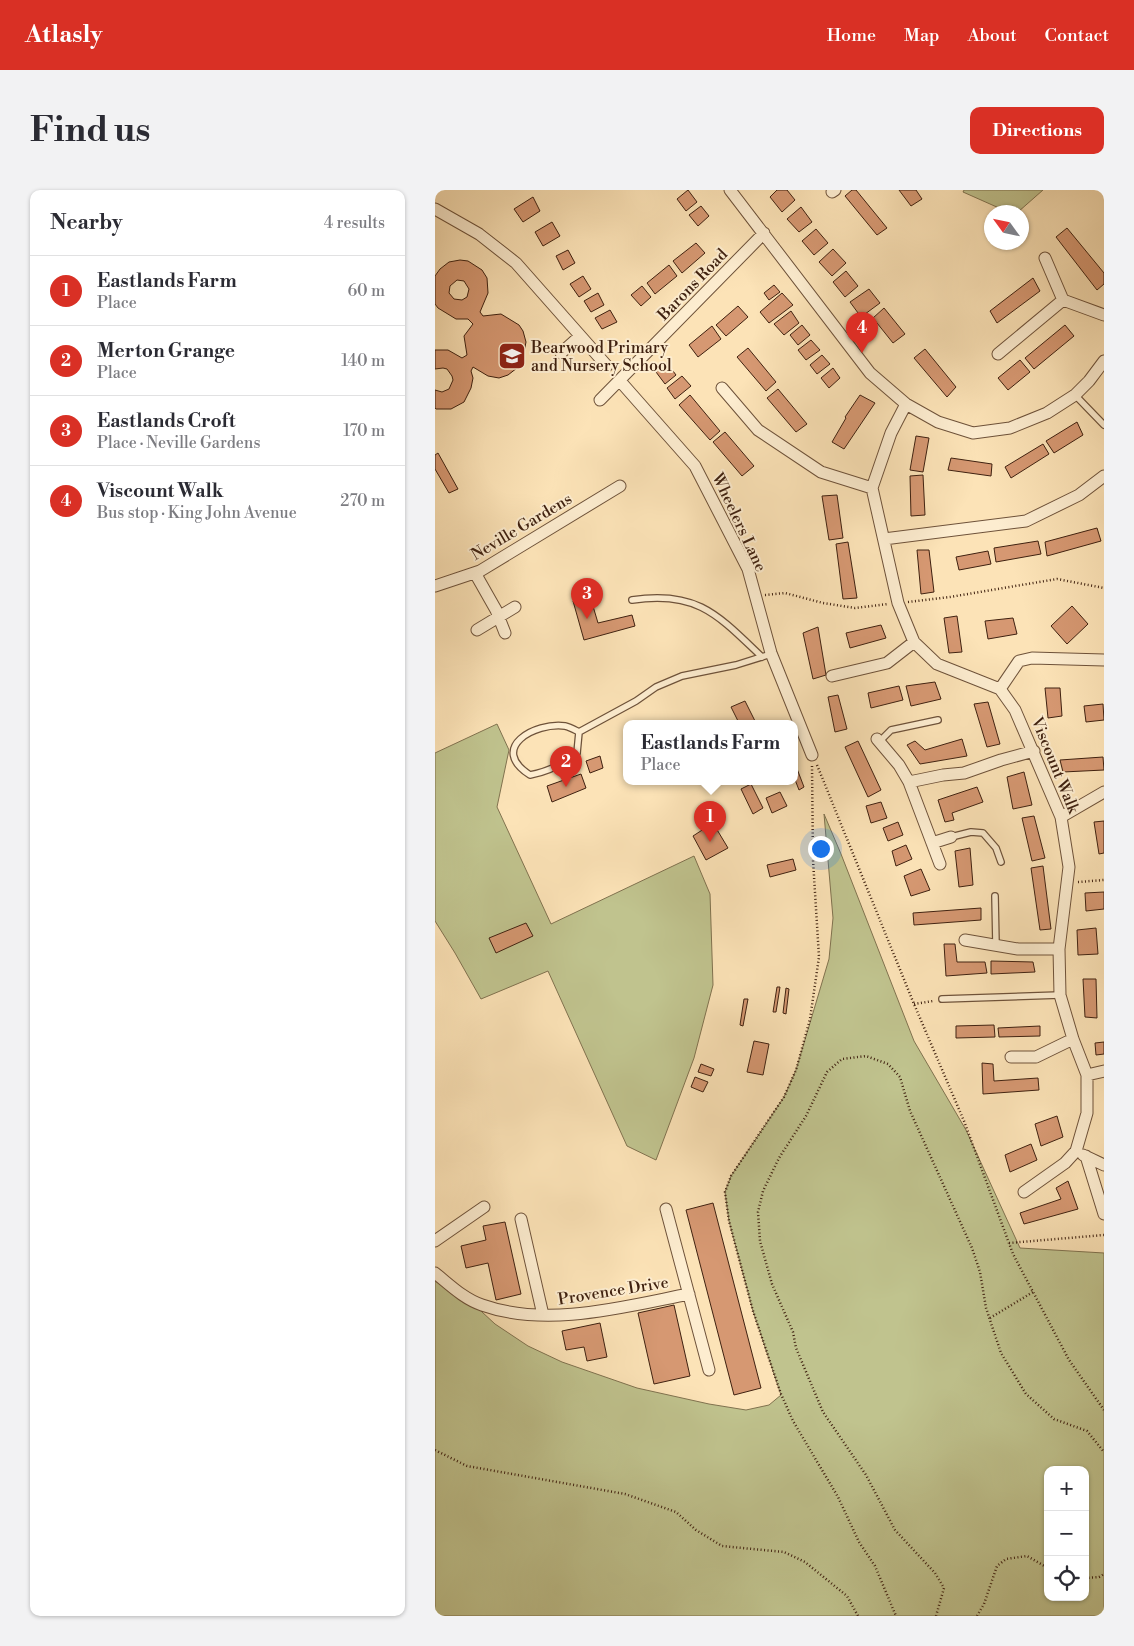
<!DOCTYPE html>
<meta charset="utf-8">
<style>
:root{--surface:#fff;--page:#f2f2f3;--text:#2b2b33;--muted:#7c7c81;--line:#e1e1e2;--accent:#d93025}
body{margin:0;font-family:"Libre Bodoni",serif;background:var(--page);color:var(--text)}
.controls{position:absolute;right:15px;bottom:15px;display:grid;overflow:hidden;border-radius:10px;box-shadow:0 1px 4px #0004}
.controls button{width:45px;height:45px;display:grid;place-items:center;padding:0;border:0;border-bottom:1px solid var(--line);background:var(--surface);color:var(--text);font:25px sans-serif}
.compass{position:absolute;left:549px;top:15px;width:45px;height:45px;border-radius:50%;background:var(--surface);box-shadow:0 1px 4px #0004;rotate:303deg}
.you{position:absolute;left:385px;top:658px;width:18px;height:18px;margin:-12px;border:4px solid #fff;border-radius:50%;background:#1a73e8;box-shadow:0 0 0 8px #1a73e833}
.badge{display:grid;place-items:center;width:32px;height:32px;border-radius:50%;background:var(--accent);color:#fff;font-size:16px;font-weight:700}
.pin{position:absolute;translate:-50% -41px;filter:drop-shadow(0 1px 2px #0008)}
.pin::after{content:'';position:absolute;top:26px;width:18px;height:15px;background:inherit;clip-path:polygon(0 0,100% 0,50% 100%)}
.popup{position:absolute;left:188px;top:530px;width:175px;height:65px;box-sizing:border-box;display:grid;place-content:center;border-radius:10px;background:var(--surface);filter:drop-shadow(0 1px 4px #0005);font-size:16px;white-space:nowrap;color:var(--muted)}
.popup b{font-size:19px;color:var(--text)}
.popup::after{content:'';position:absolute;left:50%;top:100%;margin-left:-10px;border:10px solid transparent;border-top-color:var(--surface)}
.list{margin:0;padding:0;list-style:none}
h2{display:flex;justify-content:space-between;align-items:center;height:65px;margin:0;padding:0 20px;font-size:21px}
h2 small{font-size:16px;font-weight:400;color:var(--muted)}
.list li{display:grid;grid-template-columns:32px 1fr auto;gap:15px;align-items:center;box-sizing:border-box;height:70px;padding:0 20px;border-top:1px solid var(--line)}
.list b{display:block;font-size:19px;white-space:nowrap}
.list p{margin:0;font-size:16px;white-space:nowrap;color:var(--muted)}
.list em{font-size:16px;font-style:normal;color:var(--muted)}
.icon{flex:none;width:28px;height:28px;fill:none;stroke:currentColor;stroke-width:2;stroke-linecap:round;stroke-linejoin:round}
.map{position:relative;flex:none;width:669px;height:1426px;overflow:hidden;border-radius:10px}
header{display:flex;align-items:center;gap:30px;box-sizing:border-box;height:70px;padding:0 25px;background:var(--accent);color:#fff}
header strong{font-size:24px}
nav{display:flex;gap:28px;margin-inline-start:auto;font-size:18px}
.intro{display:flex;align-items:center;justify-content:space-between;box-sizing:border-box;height:120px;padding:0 30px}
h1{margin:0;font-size:35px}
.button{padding:12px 22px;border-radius:10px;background:var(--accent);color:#fff;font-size:18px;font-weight:700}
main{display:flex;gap:30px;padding:0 30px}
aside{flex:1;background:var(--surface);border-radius:10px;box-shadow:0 1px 4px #0004}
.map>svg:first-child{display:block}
.green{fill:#c0c38e;stroke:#80724f;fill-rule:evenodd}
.building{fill:#d69872;stroke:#3f2110;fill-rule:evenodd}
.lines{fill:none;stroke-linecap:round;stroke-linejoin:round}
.service-casing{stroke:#6e523a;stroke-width:8}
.minor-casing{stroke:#6e523a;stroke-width:13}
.path{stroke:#3f2110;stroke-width:2.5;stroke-dasharray:1 2.5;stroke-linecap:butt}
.service{stroke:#fdedd0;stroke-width:5.5}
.minor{stroke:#fdedd0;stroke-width:11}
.labels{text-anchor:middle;stroke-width:4;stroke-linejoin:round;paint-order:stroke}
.street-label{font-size:16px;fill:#3f2110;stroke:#fdedd0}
.poi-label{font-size:16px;fill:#3f2110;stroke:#fdedd0;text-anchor:start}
</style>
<header>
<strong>Atlasly</strong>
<nav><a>Home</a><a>Map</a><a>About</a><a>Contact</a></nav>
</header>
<div class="intro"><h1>Find us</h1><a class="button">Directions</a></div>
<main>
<aside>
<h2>Nearby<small>4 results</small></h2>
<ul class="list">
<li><span class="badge">1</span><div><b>Eastlands Farm</b><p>Place</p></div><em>60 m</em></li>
<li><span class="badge">2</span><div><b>Merton Grange</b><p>Place</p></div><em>140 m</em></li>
<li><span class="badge">3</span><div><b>Eastlands Croft</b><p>Place · Neville Gardens</p></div><em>170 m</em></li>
<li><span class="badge">4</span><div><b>Viscount Walk</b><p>Bus stop · King John Avenue</p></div><em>270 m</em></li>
</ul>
</aside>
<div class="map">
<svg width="669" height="1426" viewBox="0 0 669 1426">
<rect width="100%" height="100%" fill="#fce3b7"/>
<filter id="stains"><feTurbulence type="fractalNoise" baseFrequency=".004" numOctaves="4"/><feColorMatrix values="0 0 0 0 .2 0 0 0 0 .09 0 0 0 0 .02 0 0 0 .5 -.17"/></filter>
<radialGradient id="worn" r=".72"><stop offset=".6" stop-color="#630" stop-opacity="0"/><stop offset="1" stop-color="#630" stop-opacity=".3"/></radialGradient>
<path class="green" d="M 529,0 L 608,0 L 583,22 L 573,22 L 528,2 Z
M 62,534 L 74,560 L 62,617 L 116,734 L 259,666 L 275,704 L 278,795 L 259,868 L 221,970 L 192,956 L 113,781 L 46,809 L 20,763 L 0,731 L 0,563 Z
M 389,624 L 406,664 L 479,851 L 531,940 L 585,1058 L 669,1063 L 669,1426 L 0,1426 L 0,1083 L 33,1109 L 60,1134 L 93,1156 L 127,1172 L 202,1198 L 274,1214 L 311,1220 L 334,1215 L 346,1205 L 318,1121 L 294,1031 L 290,1002 L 296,986 L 349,907 L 361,880 L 394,769 L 398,728 ZM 613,1280 L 650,1280 L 650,1407 L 613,1407 Z"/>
<path class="building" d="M 253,0 L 262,12 L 251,21 L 242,9 Z
M 342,0 L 352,0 L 360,10 L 347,22 L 335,7 Z
M 417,0 L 421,0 L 452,38 L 442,45 L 410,6 Z
M 464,0 L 481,0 L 487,9 L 476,16 Z
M 98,7 L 105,21 L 88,32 L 79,19 Z
M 266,16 L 274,26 L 263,36 L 254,25 Z
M 366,17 L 377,32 L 364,42 L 352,29 Z
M 117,32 L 125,46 L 108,56 L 100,42 Z
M 632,38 L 669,83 L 669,94 L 662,100 L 621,47 Z
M 381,39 L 393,53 L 379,65 L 367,51 Z
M 261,53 L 270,63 L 247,83 L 238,71 Z
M 398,59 L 411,73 L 397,86 L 384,72 Z
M 133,60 L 140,73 L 128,80 L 121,66 Z
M 25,70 L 33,71 L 47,80 L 52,88 L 53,103 L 45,122 L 48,126 L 66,124 L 84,135 L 88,141 L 91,152 L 87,172 L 82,178 L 73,185 L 64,188 L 53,186 L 38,177 L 36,181 L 38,188 L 36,198 L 29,212 L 16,219 L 1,219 L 0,218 L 0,200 L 7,202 L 14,199 L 18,190 L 17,186 L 12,179 L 8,178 L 0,179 L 0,160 L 13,160 L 27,168 L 32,165 L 29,146 L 38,134 L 33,129 L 21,129 L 3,118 L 0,114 L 0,86 L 5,79 L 14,72 ZM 22,90 L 29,91 L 34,99 L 32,107 L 27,110 L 19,109 L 14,103 L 15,96 Z
M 234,75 L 242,86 L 220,104 L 212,93 Z
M 411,81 L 423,96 L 410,107 L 398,92 Z
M 148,86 L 156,99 L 144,107 L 135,94 Z
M 598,88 L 605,101 L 562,133 L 555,121 Z
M 339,95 L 345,102 L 334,110 L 329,103 Z
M 207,96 L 216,107 L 206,116 L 196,105 Z
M 434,99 L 445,113 L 426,127 L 415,112 Z
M 163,103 L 169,115 L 156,122 L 149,111 Z
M 347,103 L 358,115 L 334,133 L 325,122 Z
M 303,116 L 313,127 L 291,146 L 281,135 Z
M 449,118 L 470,144 L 458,153 L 438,128 Z
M 175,120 L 182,132 L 167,139 L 160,128 Z
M 356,121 L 364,133 L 349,145 L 339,134 Z
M 367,135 L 375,145 L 363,155 L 355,145 Z
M 630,135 L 639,146 L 599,179 L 590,168 Z
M 277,136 L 286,149 L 263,167 L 254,155 Z
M 376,150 L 385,160 L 371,170 L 363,160 Z
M 313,158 L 341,192 L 331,201 L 302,167 Z
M 490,159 L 521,197 L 512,207 L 479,168 Z
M 387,165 L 395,174 L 382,184 L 375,175 Z
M 585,170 L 595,182 L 573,200 L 563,188 Z
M 232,173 L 241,185 L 230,194 L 221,182 Z
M 398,178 L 405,188 L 394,198 L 386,188 Z
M 247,186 L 256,196 L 240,209 L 232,198 Z
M 343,199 L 372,234 L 361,242 L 332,208 Z
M 255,205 L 285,241 L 275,250 L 244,215 Z
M 425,205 L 440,213 L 409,259 L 397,252 L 411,228 L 410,227 Z
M 642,232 L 648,245 L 619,263 L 611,251 Z
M 290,242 L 319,276 L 307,286 L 278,252 Z
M 481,246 L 494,248 L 488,282 L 475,280 Z
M 608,254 L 614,264 L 576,288 L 570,277 Z
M 3,263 L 23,299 L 14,303 L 0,279 L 0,265 Z
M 516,268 L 557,274 L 556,286 L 513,280 Z
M 488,285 L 490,325 L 476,326 L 475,286 Z
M 402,305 L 408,348 L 394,350 L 387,306 Z
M 662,338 L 666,351 L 612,366 L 610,352 Z
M 603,351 L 606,364 L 561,372 L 559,358 Z
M 413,352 L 422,408 L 408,409 L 401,354 Z
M 482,360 L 494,360 L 499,402 L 486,404 Z
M 553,361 L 556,374 L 524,380 L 521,367 Z
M 155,406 L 163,433 L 197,425 L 200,436 L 149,450 L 138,411 Z
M 637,416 L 653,434 L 632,454 L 616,436 Z
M 522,426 L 527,462 L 514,463 L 509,428 Z
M 578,428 L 582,444 L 553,449 L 550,431 Z
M 446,435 L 451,448 L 415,458 L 411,443 Z
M 383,437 L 391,485 L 378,489 L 368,443 Z
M 500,492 L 506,509 L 476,516 L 471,496 Z
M 464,496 L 468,510 L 436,518 L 433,503 Z
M 610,498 L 625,498 L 627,526 L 613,528 Z
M 403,505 L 412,539 L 400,542 L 393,507 Z
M 310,511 L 321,533 L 304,533 L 296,517 Z
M 553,512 L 565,554 L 552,557 L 539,514 Z
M 668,514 L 669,530 L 651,532 L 649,516 Z
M 527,549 L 532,566 L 485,574 L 472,555 L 480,551 L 490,560 Z
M 423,551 L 446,600 L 433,607 L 410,557 Z
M 165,566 L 168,578 L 155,583 L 151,571 Z
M 668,567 L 669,580 L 628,582 L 625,570 Z
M 359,571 L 369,597 L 364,600 L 359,587 Z
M 589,582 L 597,615 L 578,619 L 572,587 Z
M 146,584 L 151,598 L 117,612 L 112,596 Z
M 316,594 L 328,618 L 318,624 L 306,599 Z
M 542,597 L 548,612 L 517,623 L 519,630 L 510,632 L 503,610 Z
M 345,602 L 352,616 L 337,623 L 331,608 Z
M 446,612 L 452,628 L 436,633 L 431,616 Z
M 599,626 L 610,668 L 597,671 L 587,628 Z
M 669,631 L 669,663 L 664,664 L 659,632 Z
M 463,632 L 468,645 L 453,651 L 448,638 Z
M 278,633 L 293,658 L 271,670 L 258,646 Z
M 471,655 L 477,669 L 461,676 L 457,661 Z
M 535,658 L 538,695 L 524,697 L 520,661 Z
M 358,669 L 361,680 L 335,687 L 332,675 Z
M 608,676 L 616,739 L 605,740 L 596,678 Z
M 486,679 L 495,700 L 476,706 L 469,686 Z
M 669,702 L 669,719 L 651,721 L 650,703 Z
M 546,718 L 546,730 L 479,735 L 478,723 Z
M 91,733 L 98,746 L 61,763 L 54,748 Z
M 661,738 L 663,764 L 643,765 L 642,740 Z
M 509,754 L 520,754 L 522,772 L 550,772 L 552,783 L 511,786 Z
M 556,771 L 598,772 L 600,782 L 556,784 Z
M 648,789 L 661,789 L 662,828 L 650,827 Z
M 342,797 L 345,797 L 341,822 L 338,822 Z
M 351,798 L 354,799 L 351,824 L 348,823 Z
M 309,809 L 313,809 L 308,836 L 305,835 Z
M 559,835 L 560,847 L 521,848 L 521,836 Z
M 605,836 L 605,846 L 564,847 L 563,838 Z
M 319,851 L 334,854 L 328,885 L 312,882 Z
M 669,852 L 669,864 L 661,865 L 660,853 Z
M 547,873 L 558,874 L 559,891 L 603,888 L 604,900 L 548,904 Z
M 266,874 L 279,879 L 276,886 L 263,882 Z
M 260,887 L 273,892 L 268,902 L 256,897 Z
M 622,926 L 628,947 L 606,956 L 600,934 Z
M 596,954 L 602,970 L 575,982 L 570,965 Z
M 633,991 L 643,1019 L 589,1034 L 585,1023 L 626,1009 L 621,998 Z
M 278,1013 L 326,1198 L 299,1205 L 251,1020 Z
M 70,1032 L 86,1104 L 61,1110 L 53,1073 L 31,1078 L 26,1056 L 51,1050 L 48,1036 Z
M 239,1115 L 255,1186 L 219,1194 L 203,1123 Z
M 165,1133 L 172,1167 L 152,1171 L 149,1157 L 131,1160 L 127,1141 Z"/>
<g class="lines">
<g class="service-casing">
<path id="service" d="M 640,205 L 669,235
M 197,410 C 262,400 283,425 327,467
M 144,542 C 140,540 135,537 130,536 C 100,532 53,558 95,585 C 112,582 128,574 142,563 L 144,542 L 201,511 L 221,497 L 247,486 L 301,475 L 336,464
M 444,552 L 456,540 L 503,530
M 516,647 L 536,642 L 548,643 L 561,658 L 566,672
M 560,706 L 561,755
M 507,809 L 625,805"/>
</g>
<g class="minor-casing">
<path id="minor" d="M 295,0 L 435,183 L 471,214 L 503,232 L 538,243 L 575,238 L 612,223 L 640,205 L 654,191 L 669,171
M 397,2 L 400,0
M 0,19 L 44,44 L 81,73 L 172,176
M 610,68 L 628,110
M 126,163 L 145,146
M 563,164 L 628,110 L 669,125
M 185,191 L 260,276 L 313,379 L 336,463 L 377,565
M 287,198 L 323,240 L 386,282 L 437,298
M 165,210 L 329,43
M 471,214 L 456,243 L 437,298 L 463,413 L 479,452 L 502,474 L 565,499 L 580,520 L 626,627 L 634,677 L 624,759 L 625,805 L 638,849 L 652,885 L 652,923 L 641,961 L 630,973 L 589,1002
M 449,349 L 591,331 L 644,305 L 669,286
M 40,383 L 61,420 L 70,443
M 0,396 L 45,381 L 185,296
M 42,440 L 80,417
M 397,486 L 452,473 L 479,452
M 565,499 L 584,471 L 597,468 L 669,470
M 442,549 L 464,575 L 474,592 L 505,674
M 474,592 L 508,585 L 529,583 L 566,570 L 599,561
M 626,627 L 669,602
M 497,653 L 516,647
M 530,750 L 583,759 L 624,759
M 576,867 L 601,867 L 638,849
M 652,885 L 669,881
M 648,965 L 669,975
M 651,966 L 669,1024
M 231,1019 L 274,1180
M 86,1029 L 108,1125
M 0,1051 L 49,1017
M 0,1083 C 15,1095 29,1109 47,1115 C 112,1138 188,1117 254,1104"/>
</g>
<path class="path" d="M 330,405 L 350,403 L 388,413 L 420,418 L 453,414
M 473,412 L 515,407 L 622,389 L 669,398
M 382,575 L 479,814 L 529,931 L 578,1064 L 634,1170 L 669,1220
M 377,576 L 378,670 L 384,767 L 375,829 L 361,880 L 349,907 L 296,986 L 290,1002 L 294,1031 L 318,1121 L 346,1204 L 358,1231 L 403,1307 L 424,1352 L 440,1376 L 461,1426
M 643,692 L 669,690
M 479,814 L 498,811
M 574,1053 L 669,1045
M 555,1128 L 598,1102
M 0,1260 L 32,1276 L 190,1304 L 241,1322 L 261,1340 L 287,1356 L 349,1362 L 370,1372 L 412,1406 L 423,1426
M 650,1388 L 664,1387 L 669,1384
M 501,1426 L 509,1398 L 500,1383 L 460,1340 L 431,1285 L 388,1222 L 361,1158 L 358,1142 L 337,1094 L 325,1051 L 323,1022 L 328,1001 L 344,968 L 371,926 L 392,882 L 407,869 L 431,866 L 453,874 L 465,887 L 475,921 L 537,1058 L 545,1082 L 551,1118 L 566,1163 L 591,1204 L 619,1229 L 652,1241 L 669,1262
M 542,1426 L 549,1414 L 562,1376 L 571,1369 L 592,1366 L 613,1378"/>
<use href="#service" class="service"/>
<use href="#minor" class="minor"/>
</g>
<defs>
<g id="school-square" transform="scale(1.4375)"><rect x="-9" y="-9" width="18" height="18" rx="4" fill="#8f2418" stroke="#fdedd0"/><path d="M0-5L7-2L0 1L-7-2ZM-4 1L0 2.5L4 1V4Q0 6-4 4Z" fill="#fff"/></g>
</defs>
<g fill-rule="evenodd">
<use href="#school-square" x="77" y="166"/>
</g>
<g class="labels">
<g class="street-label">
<text transform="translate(257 94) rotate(-46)" y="6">Barons Road</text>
<text transform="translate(305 332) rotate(65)" y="6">Wheelers Lane</text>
<text transform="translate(86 336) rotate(-31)" y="6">Neville Gardens</text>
<text transform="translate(621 575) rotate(68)" y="6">Viscount Walk</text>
<text transform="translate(178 1100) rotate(-9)" y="6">Provence Drive</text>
</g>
<g class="poi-label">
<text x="96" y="163">Bearwood Primary<tspan x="96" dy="18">and Nursery School</tspan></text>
</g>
</g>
<rect width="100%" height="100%" filter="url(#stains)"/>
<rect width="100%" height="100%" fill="url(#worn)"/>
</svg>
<div class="controls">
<button>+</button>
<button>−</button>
<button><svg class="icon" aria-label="locate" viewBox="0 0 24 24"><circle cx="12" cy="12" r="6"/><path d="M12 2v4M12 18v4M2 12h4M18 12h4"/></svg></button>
</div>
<svg class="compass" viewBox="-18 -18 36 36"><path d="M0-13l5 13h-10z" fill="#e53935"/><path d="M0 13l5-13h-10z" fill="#7c7c81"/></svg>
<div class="you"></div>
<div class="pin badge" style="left:275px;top:652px">1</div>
<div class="popup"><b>Eastlands Farm</b>Place</div>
<div class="pin badge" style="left:131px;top:597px">2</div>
<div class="pin badge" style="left:152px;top:429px">3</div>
<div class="pin badge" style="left:427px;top:163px">4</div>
</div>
</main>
